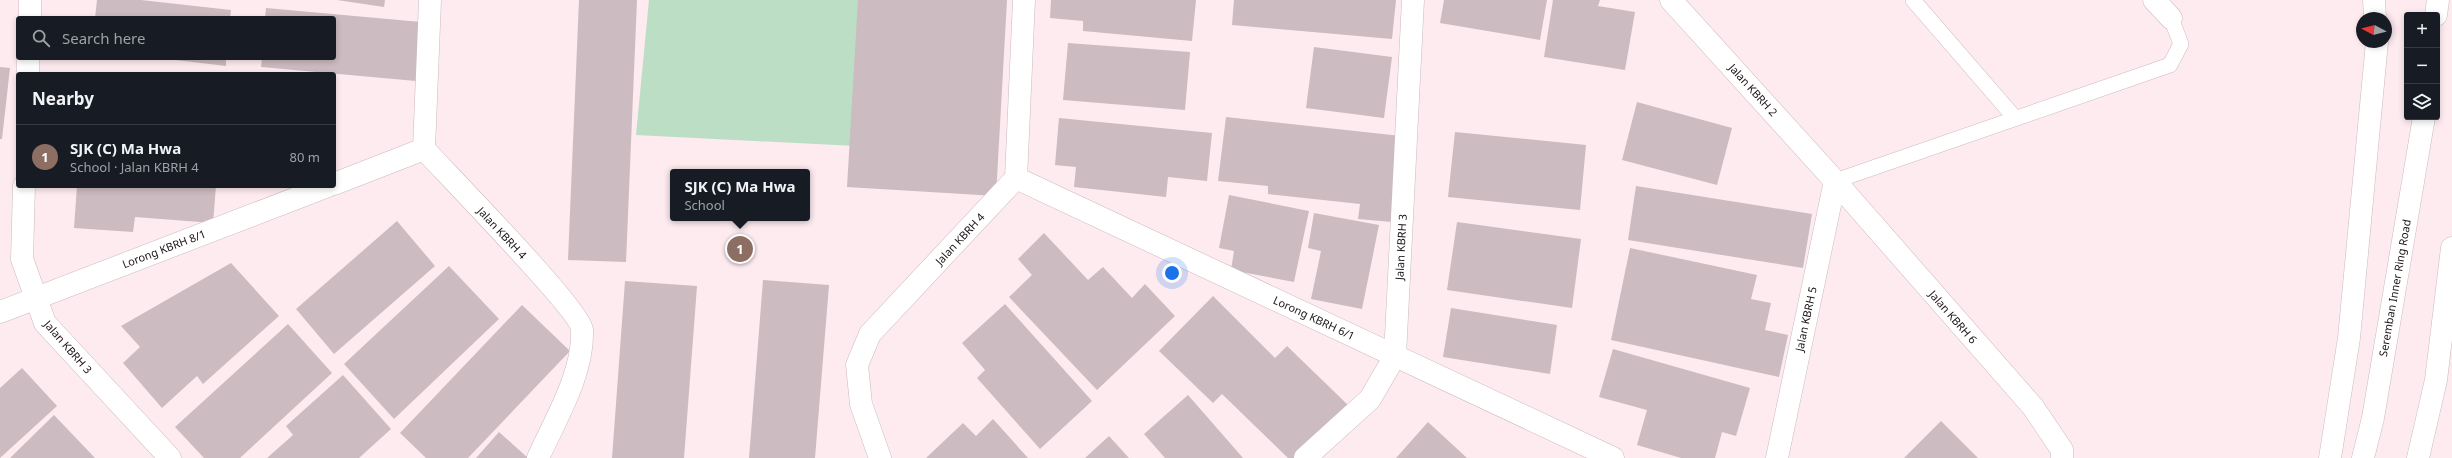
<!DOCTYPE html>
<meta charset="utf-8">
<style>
:root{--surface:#171b24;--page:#20242c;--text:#f1f3f6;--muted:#9ea1a6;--line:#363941;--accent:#1a73e8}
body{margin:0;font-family:"Noto Sans",sans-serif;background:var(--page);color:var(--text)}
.controls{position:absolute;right:12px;top:12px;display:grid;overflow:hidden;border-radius:4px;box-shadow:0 2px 6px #0003}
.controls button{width:36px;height:36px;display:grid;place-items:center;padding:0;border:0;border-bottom:1px solid var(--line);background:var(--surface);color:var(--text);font:20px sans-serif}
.compass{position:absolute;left:2356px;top:12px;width:36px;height:36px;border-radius:50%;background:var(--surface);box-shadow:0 2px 6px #0003;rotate:277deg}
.you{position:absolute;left:1172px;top:273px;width:14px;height:14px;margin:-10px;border:3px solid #fff;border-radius:50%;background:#1a73e8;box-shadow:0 0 0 6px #1a73e833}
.badge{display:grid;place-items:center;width:26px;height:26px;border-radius:50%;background:var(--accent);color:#fff;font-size:13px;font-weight:700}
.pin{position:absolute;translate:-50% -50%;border:2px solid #fff;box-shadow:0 1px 4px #0006}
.popup{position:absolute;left:670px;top:169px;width:140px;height:52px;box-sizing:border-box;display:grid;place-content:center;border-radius:4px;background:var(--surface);filter:drop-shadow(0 1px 3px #0005);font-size:13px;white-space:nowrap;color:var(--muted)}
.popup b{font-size:15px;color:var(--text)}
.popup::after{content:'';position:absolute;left:50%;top:100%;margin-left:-8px;border:8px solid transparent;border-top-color:var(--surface)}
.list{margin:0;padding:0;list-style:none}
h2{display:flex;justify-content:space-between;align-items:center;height:52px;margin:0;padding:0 16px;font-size:17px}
h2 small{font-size:13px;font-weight:400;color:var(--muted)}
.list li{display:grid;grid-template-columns:26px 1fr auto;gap:12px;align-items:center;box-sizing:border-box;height:64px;padding:0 16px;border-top:1px solid var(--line)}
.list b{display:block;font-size:15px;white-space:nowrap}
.list p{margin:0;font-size:13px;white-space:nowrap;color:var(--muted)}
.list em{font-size:13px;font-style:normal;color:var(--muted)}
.icon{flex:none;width:22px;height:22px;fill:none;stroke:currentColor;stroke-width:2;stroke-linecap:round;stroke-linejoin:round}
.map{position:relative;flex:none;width:2452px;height:458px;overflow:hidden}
.search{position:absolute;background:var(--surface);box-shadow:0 2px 6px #0003;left:16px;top:16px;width:320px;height:44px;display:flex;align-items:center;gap:10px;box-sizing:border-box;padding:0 14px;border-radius:4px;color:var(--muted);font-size:15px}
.panel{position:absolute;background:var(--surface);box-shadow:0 2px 6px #0003;left:16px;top:72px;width:320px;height:116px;border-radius:4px}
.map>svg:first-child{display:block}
.green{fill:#bbdec4}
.building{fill:#ccbbc0}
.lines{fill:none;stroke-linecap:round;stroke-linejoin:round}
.service-casing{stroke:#cbbabf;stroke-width:16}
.minor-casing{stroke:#cbbabf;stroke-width:23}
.primary-casing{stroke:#cbbabf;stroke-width:23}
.trunk-casing{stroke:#cbbabf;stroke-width:23}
.service{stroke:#fff;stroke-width:15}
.minor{stroke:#fff;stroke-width:22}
.primary{stroke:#fff;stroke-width:22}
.trunk{stroke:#fff;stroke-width:22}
.labels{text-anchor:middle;stroke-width:3.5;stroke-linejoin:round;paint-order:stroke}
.street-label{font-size:11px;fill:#1a1416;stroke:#fff}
</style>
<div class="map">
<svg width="2452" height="458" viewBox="0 0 2452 458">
<rect width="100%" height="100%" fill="#fdebf0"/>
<path class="green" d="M 649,0 L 870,0 L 856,146 L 636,135 Z"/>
<path class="building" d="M 97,0 L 141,0 L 231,10 L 230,18 L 95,18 Z
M 337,0 L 385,0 L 384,7 Z
M 579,0 L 637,0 L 626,262 L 568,260 Z
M 858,0 L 1007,0 L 996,196 L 847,187 Z
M 1051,0 L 1196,0 L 1192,41 L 1083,31 L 1083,21 L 1050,18 Z
M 1234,0 L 1396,0 L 1392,39 L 1232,25 Z
M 1444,0 L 1547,0 L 1540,40 L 1440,23 Z
M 1553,0 L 1600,0 L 1598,6 L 1635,12 L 1625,70 L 1544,57 Z
M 266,8 L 421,22 L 416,81 L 261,67 L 262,58 L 334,58 L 334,18 L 265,18 Z
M 1068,43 L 1190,52 L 1185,110 L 1063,100 Z
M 1314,47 L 1392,57 L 1384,118 L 1306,108 Z
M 159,58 L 226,58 L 226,66 Z
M 0,67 L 10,68 L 2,139 L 0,139 Z
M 1637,102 L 1732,128 L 1717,185 L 1622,160 Z
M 1226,117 L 1401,136 L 1392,222 L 1358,219 L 1360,204 L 1268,194 L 1268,186 L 1218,181 Z
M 1059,118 L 1212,133 L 1207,181 L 1168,177 L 1166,197 L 1074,187 L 1076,167 L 1055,165 Z
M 1455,132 L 1586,145 L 1580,210 L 1448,197 Z
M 77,186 L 216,186 L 213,223 L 135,217 L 133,232 L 74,228 Z
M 1636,186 L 1812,214 L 1803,268 L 1628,240 Z
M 1229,195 L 1309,211 L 1294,282 L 1231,270 L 1234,251 L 1219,248 Z
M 1314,213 L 1379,225 L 1362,309 L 1311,299 L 1321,251 L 1308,248 Z
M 397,221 L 435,266 L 334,354 L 296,309 Z
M 1457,222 L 1581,239 L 1572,308 L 1447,290 Z
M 1044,233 L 1088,280 L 1103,267 L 1132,298 L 1145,284 L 1175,316 L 1097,390 L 1009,297 L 1032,275 L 1018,259 Z
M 1630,248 L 1757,275 L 1751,299 L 1771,303 L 1765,330 L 1788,335 L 1779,377 L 1611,340 Z
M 231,263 L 279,316 L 203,384 L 197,376 L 162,408 L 123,363 L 140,347 L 121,326 Z
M 449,266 L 499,319 L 394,419 L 344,364 Z
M 763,280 L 829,285 L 815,458 L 749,458 Z
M 625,281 L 697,286 L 684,458 L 612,458 Z
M 1213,296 L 1275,358 L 1287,346 L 1348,405 L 1296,458 L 1288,458 L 1222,394 L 1213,403 L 1159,351 Z
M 1005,304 L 1092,401 L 1040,449 L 977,378 L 985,370 L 962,343 Z
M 522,305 L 570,351 L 468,458 L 426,458 L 400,433 Z
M 1451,308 L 1557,325 L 1550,374 L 1443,357 Z
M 288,324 L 332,373 L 240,458 L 204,458 L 175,427 Z
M 1613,349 L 1750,388 L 1736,436 L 1722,432 L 1715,458 L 1681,458 L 1637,445 L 1647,410 L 1599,397 Z
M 22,368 L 57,406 L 0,458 L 0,388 Z
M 343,375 L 391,429 L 359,458 L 267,458 L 293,435 L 286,426 Z
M 1188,395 L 1243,458 L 1165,458 L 1144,434 Z
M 54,415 L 95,458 L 10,458 Z
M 993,419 L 1028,458 L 926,458 L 963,423 L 976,436 Z
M 1941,421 L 1978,458 L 1904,458 Z
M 1428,422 L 1467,458 L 1396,458 Z
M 499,432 L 528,458 L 476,458 Z
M 1109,436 L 1129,458 L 1085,458 Z"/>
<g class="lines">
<g class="service-casing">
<path id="service" d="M 1913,0 L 2015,118
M 1835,181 L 2170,65 L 2181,44 L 2171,18"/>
</g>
<g class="minor-casing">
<path id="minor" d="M 430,0 L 424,149 C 446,173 581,311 582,330 C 584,373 555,420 538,458
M 1671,0 L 1835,181 L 2033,407 L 2062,450 L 2062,458
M 2154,0 L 2171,18
M 30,18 L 30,0
M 28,74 L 28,58
M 1016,178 L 1613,458
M 334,184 L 424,149
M 24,186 L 22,259 L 45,323 L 170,458
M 0,312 L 328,186
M 880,458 L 861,404 L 857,365 L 870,334 L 1016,178 L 1024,0
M 1305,458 L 1370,399 L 1395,356 L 1413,0
M 1777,458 L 1835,181"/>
</g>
<g class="primary-casing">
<path id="primary" d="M 2436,15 L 2438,0
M 2363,458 L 2373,418 L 2424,117
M 2418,458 L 2436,380 L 2452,248"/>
</g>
<g class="trunk-casing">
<path id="trunk" d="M 2374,0 L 2375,18
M 2330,458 L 2349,338 L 2377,42"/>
</g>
<use href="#service" class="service"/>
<use href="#minor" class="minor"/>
<use href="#primary" class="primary"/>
<use href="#trunk" class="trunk"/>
</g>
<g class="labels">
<g class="street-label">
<text transform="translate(1753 90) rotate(48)" y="4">Jalan KBRH 2</text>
<text transform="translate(502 233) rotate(47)" y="4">Jalan KBRH 4</text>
<text transform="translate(960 239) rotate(-47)" y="4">Jalan KBRH 4</text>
<text transform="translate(1401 247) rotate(-87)" y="4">Jalan KBRH 3</text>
<text transform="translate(164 249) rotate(-21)" y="4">Lorong KBRH 8/1</text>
<text transform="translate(2395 288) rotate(-80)" y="4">Seremban Inner Ring Road</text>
<text transform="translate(1953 317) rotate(49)" y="4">Jalan KBRH 6</text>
<text transform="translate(1314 318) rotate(25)" y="4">Lorong KBRH 6/1</text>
<text transform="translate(1806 319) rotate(-78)" y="4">Jalan KBRH 5</text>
<text transform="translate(68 347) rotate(49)" y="4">Jalan KBRH 3</text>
</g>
</g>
</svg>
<div class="controls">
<button>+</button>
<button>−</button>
<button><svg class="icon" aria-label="layers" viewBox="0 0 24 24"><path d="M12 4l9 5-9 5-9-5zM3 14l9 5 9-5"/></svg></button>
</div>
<svg class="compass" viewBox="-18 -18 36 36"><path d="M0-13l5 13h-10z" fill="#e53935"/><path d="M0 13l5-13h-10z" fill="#9ea1a6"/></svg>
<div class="you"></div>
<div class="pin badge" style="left:740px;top:249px;background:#8d6e63">1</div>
<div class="popup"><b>SJK (C) Ma Hwa</b>School</div>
<div class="search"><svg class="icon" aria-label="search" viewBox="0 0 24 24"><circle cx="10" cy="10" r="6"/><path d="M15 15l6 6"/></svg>Search here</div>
<section class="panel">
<h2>Nearby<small></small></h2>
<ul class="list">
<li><span class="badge" style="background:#8d6e63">1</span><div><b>SJK (C) Ma Hwa</b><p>School · Jalan KBRH 4</p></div><em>80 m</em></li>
</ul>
</section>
</div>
